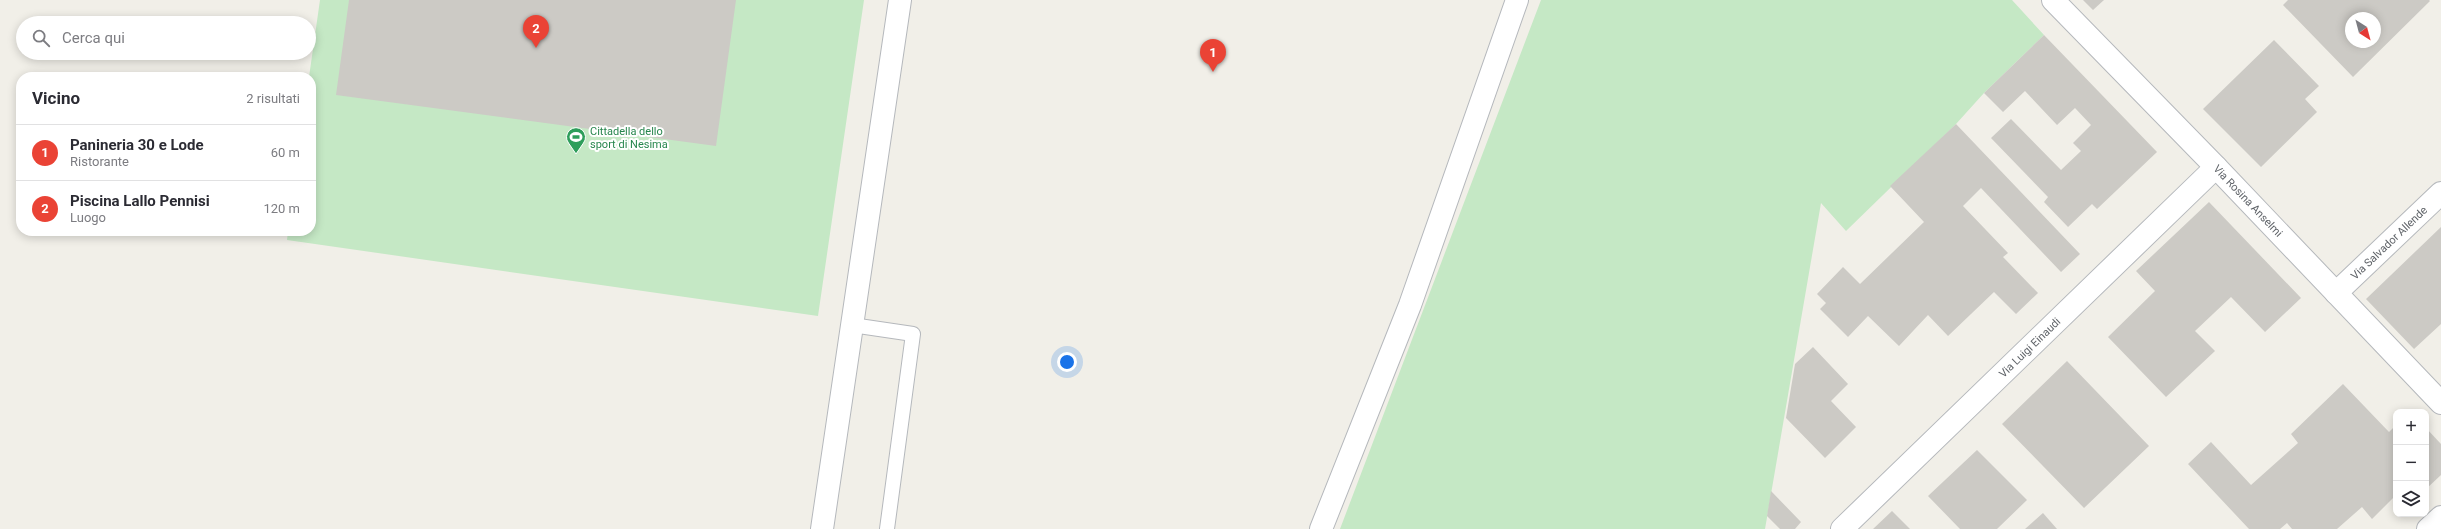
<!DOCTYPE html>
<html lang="it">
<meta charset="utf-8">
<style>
:root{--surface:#fff;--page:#f2f2f3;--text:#2b2b33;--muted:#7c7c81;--line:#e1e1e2;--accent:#ea4335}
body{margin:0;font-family:Roboto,sans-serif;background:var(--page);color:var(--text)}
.controls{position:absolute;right:12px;bottom:12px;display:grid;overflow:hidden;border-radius:8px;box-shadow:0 2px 10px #0003}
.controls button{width:36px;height:36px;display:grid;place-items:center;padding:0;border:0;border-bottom:1px solid var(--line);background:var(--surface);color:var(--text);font:20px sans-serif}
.compass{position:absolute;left:2345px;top:12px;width:36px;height:36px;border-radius:50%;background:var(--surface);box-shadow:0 2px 10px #0003;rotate:144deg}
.you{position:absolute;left:1067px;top:362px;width:14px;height:14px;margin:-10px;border:3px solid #fff;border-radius:50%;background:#1a73e8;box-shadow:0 0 0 6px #1a73e833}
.badge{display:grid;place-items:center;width:26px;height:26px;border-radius:50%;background:var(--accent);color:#fff;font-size:13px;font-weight:700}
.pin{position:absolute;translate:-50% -33px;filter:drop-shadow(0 1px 2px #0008)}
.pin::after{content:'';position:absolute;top:21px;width:14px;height:12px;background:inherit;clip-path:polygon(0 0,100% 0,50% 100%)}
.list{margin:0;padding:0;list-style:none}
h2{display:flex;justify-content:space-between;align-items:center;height:52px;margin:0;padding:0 16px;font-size:17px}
h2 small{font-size:13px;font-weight:400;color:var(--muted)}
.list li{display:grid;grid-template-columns:26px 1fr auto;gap:12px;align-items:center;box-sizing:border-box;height:56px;padding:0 16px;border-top:1px solid var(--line)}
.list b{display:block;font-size:15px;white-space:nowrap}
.list p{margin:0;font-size:13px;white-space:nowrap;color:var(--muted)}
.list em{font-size:13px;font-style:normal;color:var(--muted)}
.icon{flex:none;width:22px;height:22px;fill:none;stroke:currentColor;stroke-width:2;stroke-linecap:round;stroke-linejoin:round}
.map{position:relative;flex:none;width:2441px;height:529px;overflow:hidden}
.search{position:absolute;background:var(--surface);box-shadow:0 2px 10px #0003;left:16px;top:16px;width:300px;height:44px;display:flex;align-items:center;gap:10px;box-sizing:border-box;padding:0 14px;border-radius:22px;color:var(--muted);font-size:15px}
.panel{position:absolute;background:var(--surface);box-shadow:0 2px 10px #0003;left:16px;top:72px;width:300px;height:164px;border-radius:16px}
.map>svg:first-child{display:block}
.green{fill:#c5e8c5}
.building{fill:#cccac5;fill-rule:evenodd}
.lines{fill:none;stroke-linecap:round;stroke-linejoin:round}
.lane-casing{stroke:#b5b8bc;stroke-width:16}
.street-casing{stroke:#b5b8bc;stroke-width:24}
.lane{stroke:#fff;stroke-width:14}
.street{stroke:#fff;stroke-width:22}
.labels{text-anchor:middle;stroke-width:4;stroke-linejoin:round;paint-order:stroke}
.leisure-label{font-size:11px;fill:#27864d;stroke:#fff;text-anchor:start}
.street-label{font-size:11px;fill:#5f6368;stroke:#fff}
</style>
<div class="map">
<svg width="2441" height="529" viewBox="0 0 2441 529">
<rect width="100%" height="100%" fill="#f1efe8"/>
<path class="green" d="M 320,0 L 864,0 L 818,316 L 287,240 L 288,231 L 311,231 L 311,77 L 309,77 Z
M 1541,0 L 2012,0 L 2044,35 L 1984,93 L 1956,124 L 1846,231 L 1821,203 L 1765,529 L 1340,529 Z"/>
<path class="building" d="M 349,0 L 736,0 L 716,146 L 336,95 Z
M 2083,0 L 2104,0 L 2093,10 Z
M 2288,0 L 2429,0 L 2430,1 L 2353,77 L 2283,5 ZM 2351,18 L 2375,18 L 2375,42 L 2351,42 Z
M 2044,35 L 2157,152 L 2097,209 L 2092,204 L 2068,227 L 2044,202 L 2048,197 L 1991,138 L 2011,119 L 2061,170 L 2081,151 L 2073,143 L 2091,125 L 2075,108 L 2057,125 L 2025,91 L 2003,112 L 1984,93 Z
M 2274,40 L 2319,86 L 2305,99 L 2317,112 L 2261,167 L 2203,109 Z
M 1956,124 L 2080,254 L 2061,272 L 1981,188 L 1963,206 L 2008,253 L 2003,257 L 2038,293 L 2016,314 L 1994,292 L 1948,336 L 1928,315 L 1899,346 L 1868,316 L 1848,337 L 1820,309 L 1826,303 L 1817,294 L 1843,267 L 1860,284 L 1924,222 L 1890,186 Z
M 2209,202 L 2301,298 L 2265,332 L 2231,297 L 2195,331 L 2215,351 L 2166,397 L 2108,337 L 2155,291 L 2136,271 Z
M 2441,227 L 2441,324 L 2414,349 L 2366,299 Z
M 1813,347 L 1848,384 L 1831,401 L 1856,427 L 1825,458 L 1786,418 L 1795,364 Z
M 2067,361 L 2149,446 L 2084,508 L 2002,424 Z
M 2343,384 L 2389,432 L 2396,425 L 2396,495 L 2372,519 L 2362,507 L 2337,529 L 2292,529 L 2287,523 L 2280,529 L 2249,529 L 2188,464 L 2211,442 L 2251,485 L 2298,443 L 2291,434 Z
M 2426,428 L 2441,444 L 2441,475 L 2426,489 Z
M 1977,450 L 2027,500 L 1997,529 L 1960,529 L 1928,496 Z
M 1771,491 L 1801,522 L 1795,529 L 1780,529 L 1767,516 Z
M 1892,511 L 1910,529 L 1873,529 Z
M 2043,513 L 2057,529 L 2025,529 Z"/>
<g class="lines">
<g class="lane-casing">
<path id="lane" d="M 852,325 L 913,334 L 887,529"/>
</g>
<g class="street-casing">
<g id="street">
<path id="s1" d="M 2053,0 L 2216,167 L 2441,403"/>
<path id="s2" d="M 2336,293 L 2441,193"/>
<path d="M 822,529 L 900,0"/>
<path d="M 1321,529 L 1410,305 L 1517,0"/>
<path id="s3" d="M 1842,529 L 2216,167"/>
<path d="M 2428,529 L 2441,517"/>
</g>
</g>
<use href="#lane" class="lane"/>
<use href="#street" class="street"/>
</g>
<defs>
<g id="stadium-pin" transform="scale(1)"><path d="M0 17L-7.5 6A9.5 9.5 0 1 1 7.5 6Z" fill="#2e9e5b" stroke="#fff"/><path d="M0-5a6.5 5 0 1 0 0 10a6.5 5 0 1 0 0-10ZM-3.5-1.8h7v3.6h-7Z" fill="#fff"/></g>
</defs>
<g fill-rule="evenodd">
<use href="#stadium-pin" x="576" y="137"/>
</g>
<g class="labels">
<g class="leisure-label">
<text x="590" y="135">Cittadella dello<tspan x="590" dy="13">sport di Nesima</tspan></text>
</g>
<g class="street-label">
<text dy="4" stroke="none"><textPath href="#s1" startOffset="280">Via Rosina Anselmi</textPath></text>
<text dy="4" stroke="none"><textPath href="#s2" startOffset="73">Via Salvador Allende</textPath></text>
<text dy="4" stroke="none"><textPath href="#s3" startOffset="261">Via Luigi Einaudi</textPath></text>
</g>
</g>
</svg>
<div class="controls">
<button>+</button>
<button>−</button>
<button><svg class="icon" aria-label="layers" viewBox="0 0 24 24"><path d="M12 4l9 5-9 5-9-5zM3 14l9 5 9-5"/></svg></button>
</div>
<svg class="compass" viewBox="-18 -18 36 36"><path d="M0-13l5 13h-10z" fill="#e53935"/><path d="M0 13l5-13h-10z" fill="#7c7c81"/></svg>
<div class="you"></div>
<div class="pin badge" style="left:1213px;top:72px">1</div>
<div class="pin badge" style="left:536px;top:48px">2</div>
<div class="search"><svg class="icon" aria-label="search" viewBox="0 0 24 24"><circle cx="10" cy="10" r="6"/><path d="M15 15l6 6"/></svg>Cerca qui</div>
<section class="panel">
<h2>Vicino<small>2 risultati</small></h2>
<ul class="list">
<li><span class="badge">1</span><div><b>Panineria 30 e Lode</b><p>Ristorante</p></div><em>60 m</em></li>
<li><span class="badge">2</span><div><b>Piscina Lallo Pennisi</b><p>Luogo</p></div><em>120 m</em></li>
</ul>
</section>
</div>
